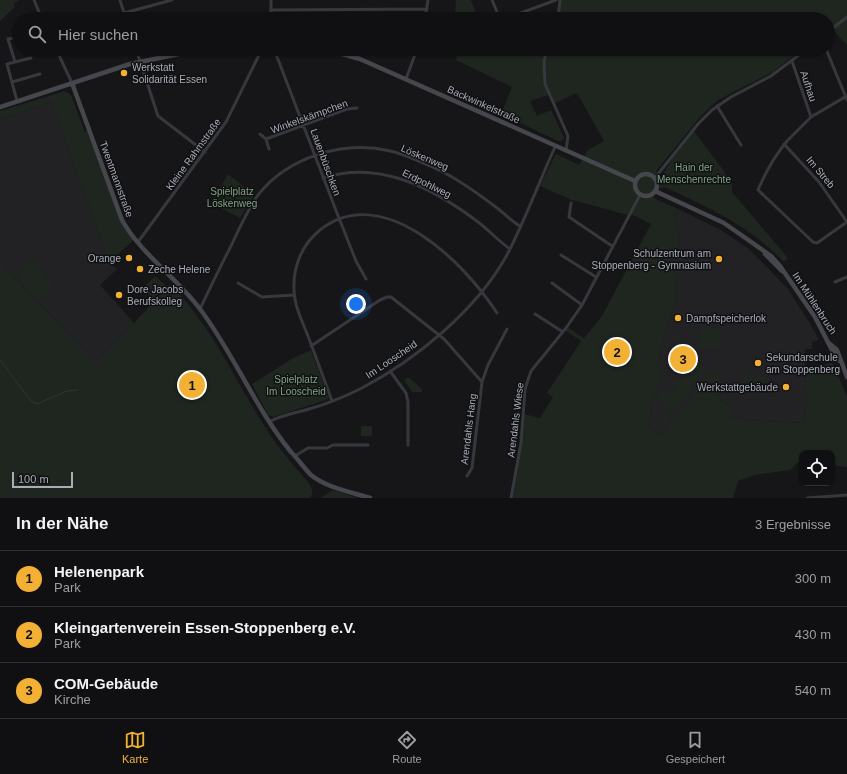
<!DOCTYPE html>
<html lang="de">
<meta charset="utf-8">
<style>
:root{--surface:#101012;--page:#1e1e20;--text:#f1f3f6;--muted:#9c9d9f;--line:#303032;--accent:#f2b134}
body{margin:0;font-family:Arial,sans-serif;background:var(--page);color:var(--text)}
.controls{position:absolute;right:12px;bottom:12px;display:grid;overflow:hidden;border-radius:8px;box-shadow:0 1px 3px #0004}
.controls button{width:36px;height:36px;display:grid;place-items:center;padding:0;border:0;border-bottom:1px solid var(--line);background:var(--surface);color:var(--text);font:20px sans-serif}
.scale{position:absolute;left:12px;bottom:10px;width:61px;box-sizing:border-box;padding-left:4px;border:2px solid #a8adb8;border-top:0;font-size:11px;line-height:14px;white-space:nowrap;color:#a8adb8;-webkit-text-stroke:3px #111113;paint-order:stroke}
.you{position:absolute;left:356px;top:304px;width:14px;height:14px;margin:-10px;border:3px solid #fff;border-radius:50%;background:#1a73e8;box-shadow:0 0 0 6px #1a73e833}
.badge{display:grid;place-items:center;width:26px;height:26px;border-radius:50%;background:var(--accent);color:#111;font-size:13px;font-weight:700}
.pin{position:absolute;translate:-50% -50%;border:2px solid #fff;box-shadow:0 1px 4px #0006}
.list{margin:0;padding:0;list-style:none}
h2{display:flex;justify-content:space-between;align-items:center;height:52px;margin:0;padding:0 16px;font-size:17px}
h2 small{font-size:13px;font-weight:400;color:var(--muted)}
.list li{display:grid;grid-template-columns:26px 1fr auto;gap:12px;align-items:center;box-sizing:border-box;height:56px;padding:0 16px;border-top:1px solid var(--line)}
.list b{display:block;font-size:15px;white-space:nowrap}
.list p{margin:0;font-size:13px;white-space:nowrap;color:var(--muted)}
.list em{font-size:13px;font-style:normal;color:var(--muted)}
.icon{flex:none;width:22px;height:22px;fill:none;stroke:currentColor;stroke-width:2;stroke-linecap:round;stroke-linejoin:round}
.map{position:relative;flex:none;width:847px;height:498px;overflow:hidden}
.search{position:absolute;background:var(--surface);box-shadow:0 1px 3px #0004;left:12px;right:12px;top:12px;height:44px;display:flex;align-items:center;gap:10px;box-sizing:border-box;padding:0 14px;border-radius:22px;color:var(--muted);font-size:15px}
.sheet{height:220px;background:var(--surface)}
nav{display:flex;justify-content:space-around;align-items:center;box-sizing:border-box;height:56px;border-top:1px solid var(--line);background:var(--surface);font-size:11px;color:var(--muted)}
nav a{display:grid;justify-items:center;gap:2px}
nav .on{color:var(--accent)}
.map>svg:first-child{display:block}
.built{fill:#222225}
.green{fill:#1e261f}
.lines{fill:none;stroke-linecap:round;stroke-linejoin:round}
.stream{stroke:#2c353c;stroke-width:1}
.street{stroke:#37383d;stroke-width:3}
.secondary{stroke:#45474d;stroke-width:4.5}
.poi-dot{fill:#f2b134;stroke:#111113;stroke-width:1.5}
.labels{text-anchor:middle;stroke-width:3;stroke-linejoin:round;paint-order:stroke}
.poi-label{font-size:10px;fill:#a8adb8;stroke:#111113;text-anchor:start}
.street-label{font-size:10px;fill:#a8adb8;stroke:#111113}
.park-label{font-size:10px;fill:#7fa381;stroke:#111113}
</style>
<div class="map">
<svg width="847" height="498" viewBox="0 0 847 498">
<rect width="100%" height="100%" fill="#161618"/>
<path class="built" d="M 51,102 L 109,262 L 117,269 L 100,285 L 134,323 L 96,362 L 0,263 L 0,120 Z
M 676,208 L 721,230 L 749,249 L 788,289 L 809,322 L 819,340 L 812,342 L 812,349 L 805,349 L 806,394 L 811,395 L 811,406 L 806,407 L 805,423 L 740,420 L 730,416 L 730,406 L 718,398 L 661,436 L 649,428 L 652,397 L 663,376 L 657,364 L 676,299 L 679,231 L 674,218 Z"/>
<path class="green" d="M 0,0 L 20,0 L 14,3 L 15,7 L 0,21 Z
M 456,0 L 471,0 L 478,19 L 457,19 L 455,13 Z
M 561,0 L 847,0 L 847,16 L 828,31 L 828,19 L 559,19 Z
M 847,18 L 847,45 L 832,29 Z
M 458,49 L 802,49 L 773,72 L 718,100 L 700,117 L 657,170 C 654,179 656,188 654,198 L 676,208 L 674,218 L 679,231 L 676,299 L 657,364 L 663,376 L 652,397 L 649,428 L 661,436 L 704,381 L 717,390 L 718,398 L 730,406 L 730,416 L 740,420 L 805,423 L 806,406 L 811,406 L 811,395 L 806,395 L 805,372 L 832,362 L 847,396 L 847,467 L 832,465 L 832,453 L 802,453 L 802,463 L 798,462 L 790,470 L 755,475 L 738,481 L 733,498 L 512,498 L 521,443 L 524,414 L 540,418 L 553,397 L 547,393 L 581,341 L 565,330 L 567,327 L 584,338 L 602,316 L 651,224 L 629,213 L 628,215 L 572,200 L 540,186 L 556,154 L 579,165 L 588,150 L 604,141 L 577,93 L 555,103 L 551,94 L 530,101 L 537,116 L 551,110 L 564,137 L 562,141 L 558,141 L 501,114 L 512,87 L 456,60 Z
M 65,91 L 71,95 L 85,132 L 87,131 L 118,209 L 135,239 L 109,262 L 51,102 L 0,120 L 0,111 Z
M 694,131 L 732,182 L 732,192 L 788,258 L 784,262 C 750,226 708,207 664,187 L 660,189 L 659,179 L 662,176 L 672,159 Z
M 228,174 L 254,195 L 240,218 L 211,203 Z
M 32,262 L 54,286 L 39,300 L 17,277 Z
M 0,263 L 96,362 L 134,323 L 170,284 C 214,329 234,379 267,430 C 279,449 294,466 309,483 C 312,488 314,493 310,498 L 0,498 Z
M 155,276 L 166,286 L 153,299 L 143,288 Z
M 700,328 L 720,329 L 720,348 L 700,347 Z
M 311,350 L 329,399 L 273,417 L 268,415 L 252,384 L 293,358 Z
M 698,359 L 701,362 L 700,364 L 707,370 L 661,428 L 658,424 L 669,409 L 656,398 L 663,389 L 670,394 Z
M 710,369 L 722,378 L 715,386 L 704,377 Z
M 745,376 L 766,376 L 767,384 L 765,391 L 747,390 L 745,389 Z
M 408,377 L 422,389 L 422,392 L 412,392 L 404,380 Z
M 361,426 L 372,426 L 372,436 L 361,436 Z
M 333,490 L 358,498 L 321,498 Z"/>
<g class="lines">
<path class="stream" d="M 0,360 L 31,401 L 37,404 L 67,391 L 78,390"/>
<path class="street" d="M 34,0 L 42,19
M 120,0 L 126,19
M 271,0 L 271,19
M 492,0 L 500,19
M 272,10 L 427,9
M 124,13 L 172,0
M 425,19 L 428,0
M 504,19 L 556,0
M 558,19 L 560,0
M 828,32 L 847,17
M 56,49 L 72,83
M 136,49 L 158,116 L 205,152
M 274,49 L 337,213 L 356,261 L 366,279
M 547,49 L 544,62 L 545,84 L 568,136 L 566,151
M 826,49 L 847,100
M 792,61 L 811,117
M 15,62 L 31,58
M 406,79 L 417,49
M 12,82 L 40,74
M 17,101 L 7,64 L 15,62 L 8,39 L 19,37
M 717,106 L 741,145
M 260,134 L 266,139 L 269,149
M 266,139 L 347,109 L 357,108
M 784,144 L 819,182 L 847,222 L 817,243 L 813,242 L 758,190 C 766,171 775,155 788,140 L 811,117 L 845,97
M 323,178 C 378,160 431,187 474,219 C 487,228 497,240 510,249
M 654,179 L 698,124 L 712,110 L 731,97 L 771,76 L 807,49
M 571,203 L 569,217 L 612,246
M 138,242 L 226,122 L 262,49
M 561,255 L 596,277
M 835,282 L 847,277
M 238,283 L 262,297 L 294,295
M 552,283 L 582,305
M 200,309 C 210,288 220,267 231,246 C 239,229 247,211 258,195 C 288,157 343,140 390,151 C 408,155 426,164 443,172 C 462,182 480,195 497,208 C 505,214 511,221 520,226
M 535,314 L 563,332
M 311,346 L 380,300 L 387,297 L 391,297 L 444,339 L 482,382
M 390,371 L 406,393 L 408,402 L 408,445
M 332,401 C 324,379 316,357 308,336 C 302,321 294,305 294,289 C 293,267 302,244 320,230 C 383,181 464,262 497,313
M 269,422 C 281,415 296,413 309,409 C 327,404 344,397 360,389 C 416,360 478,309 508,253 C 526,218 539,182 555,147
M 295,456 L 308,448 L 327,448 L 333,445 L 368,445
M 467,476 L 472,468 L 482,382 L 488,365 L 507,329
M 511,498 L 521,443 L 525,389 L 531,371 L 566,328 L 582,305 L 640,195
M 807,498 L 847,495"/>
<path class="secondary" d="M 267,49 L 268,49
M 324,49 L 360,59 L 635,181
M 72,83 L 122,220 C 140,253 177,278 200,309 C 234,354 255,408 291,452 C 298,459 304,468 311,475 C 327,488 351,492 370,498
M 0,107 L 130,64 L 203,49
M635 185a11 11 0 1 1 22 0a11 11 0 1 1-22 0Z
M 655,191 L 724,223 L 771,256 L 780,266 L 815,317 L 835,356 L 840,361
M 765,254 L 782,271
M 830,344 L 837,350 L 847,377"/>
</g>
<g class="poi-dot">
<circle cx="124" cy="73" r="4"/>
<circle cx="129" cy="258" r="4"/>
<circle cx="719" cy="259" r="4"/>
<circle cx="140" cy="269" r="4"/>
<circle cx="119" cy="295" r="4"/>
<circle cx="678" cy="318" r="4"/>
<circle cx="758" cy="363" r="4"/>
<circle cx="786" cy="387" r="4"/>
</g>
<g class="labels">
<g class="poi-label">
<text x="132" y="71">Werkstatt<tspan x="132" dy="12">Solidarität Essen</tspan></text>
<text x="711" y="257" text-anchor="end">Schulzentrum am<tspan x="711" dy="12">Stoppenberg - Gymnasium</tspan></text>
<text x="121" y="262" text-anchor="end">Orange</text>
<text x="148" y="273">Zeche Helene</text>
<text x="127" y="293">Dore Jacobs<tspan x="127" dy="12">Berufskolleg</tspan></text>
<text x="686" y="322">Dampfspeicherlok</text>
<text x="766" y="361">Sekundarschule<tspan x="766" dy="12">am Stoppenberg</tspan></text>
<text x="778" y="391" text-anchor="end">Werkstattgebäude</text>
</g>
<g class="street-label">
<text transform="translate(809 86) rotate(72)" y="4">Aufhau</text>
<text transform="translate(484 104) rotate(24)" y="4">Backwinkelstraße</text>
<text transform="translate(309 116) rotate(-20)" y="4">Winkelskämpchen</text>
<text transform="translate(193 154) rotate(-54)" y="4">Kleine Rahmstraße</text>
<text transform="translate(425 157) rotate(23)" y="4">Löskenweg</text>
<text transform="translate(326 162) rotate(70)" y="4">Lauenbüschken</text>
<text transform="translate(821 172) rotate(50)" y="4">Im Streb</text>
<text transform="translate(117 179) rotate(70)" y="4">Twentmannstraße</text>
<text transform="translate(427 183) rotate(26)" y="4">Erdpohlweg</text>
<text transform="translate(815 303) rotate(57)" y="4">Im Mühlenbruch</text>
<text transform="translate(391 359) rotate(-34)" y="4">Im Looscheid</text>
<text transform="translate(515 420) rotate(-83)" y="4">Arendahls Wiese</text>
<text transform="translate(468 429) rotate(-83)" y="4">Arendahls Hang</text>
</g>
<g class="park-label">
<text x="694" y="171">Hain der<tspan x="694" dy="12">Menschenrechte</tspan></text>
<text x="232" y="195">Spielplatz<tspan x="232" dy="12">Löskenweg</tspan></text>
<text x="296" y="383">Spielplatz<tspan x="296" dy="12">Im Looscheid</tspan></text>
</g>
</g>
</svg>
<div class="controls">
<button><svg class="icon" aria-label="locate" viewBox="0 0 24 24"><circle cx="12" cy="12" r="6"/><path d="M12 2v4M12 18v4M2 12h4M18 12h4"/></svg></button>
</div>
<div class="scale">100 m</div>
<div class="you"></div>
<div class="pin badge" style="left:192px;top:385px">1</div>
<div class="pin badge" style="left:617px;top:352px">2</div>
<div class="pin badge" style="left:683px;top:359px">3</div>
<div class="search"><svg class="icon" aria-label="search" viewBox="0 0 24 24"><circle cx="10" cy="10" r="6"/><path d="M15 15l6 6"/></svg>Hier suchen</div>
</div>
<section class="sheet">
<h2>In der Nähe<small>3 Ergebnisse</small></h2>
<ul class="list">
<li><span class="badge">1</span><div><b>Helenenpark</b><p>Park</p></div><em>300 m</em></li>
<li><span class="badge">2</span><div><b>Kleingartenverein Essen-Stoppenberg e.V.</b><p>Park</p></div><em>430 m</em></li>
<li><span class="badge">3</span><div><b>COM-Gebäude</b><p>Kirche</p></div><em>540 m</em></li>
</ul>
</section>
<nav>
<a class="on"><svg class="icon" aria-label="map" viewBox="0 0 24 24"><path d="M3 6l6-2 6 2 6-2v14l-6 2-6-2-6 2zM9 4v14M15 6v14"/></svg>Karte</a>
<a><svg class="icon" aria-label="directions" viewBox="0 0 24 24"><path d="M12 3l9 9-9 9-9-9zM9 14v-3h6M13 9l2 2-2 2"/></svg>Route</a>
<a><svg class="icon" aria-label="saved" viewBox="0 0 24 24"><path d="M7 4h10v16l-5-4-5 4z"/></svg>Gespeichert</a>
</nav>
